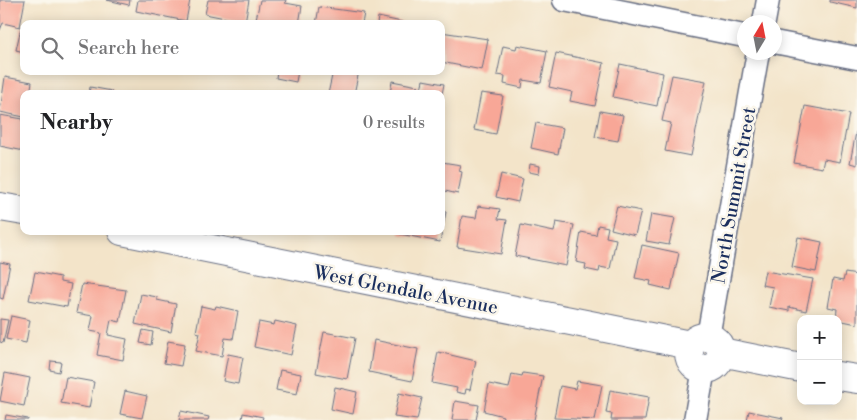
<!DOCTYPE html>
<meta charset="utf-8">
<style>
:root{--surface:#fff;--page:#f2f2f2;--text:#202124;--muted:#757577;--line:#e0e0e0}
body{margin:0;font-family:"Libre Bodoni",serif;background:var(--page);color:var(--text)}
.controls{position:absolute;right:15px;bottom:15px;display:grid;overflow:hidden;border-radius:10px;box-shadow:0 2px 12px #0003}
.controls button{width:45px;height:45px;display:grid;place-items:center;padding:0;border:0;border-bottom:1px solid var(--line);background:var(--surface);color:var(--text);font:25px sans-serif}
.compass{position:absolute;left:737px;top:15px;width:45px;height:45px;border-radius:50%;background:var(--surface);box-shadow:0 2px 12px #0003;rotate:10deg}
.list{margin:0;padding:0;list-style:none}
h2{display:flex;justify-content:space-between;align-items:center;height:65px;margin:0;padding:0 20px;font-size:21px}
h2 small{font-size:16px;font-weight:400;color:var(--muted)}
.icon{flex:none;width:28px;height:28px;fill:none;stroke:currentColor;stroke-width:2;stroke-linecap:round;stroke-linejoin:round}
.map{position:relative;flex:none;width:857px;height:420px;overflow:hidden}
.search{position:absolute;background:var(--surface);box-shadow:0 2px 12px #0003;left:20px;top:20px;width:425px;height:55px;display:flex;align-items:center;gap:12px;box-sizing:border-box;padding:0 18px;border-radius:10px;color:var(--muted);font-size:19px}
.panel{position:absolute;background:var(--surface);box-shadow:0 2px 12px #0003;left:20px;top:90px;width:425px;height:145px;border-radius:10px}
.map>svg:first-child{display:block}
.building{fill:#f8a797}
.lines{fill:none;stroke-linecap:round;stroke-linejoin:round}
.minor-casing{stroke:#676e83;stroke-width:25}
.tertiary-casing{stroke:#676e83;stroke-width:30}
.minor{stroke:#fff;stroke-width:22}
.tertiary{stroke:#fff;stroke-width:28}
.labels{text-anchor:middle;stroke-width:5;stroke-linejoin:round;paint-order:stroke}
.street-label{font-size:19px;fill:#1b2f5e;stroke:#fbf7ec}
</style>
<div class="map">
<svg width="857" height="420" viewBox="0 0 857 420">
<rect width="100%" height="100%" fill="#fbf7ec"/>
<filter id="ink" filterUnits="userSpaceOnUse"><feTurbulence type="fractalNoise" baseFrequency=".02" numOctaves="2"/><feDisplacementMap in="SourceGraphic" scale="10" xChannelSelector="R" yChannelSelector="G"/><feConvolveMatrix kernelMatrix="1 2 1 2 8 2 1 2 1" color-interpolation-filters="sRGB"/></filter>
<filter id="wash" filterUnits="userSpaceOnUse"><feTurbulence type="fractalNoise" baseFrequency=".0096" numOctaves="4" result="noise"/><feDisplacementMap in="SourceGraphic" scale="20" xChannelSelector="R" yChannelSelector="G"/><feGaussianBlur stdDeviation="1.12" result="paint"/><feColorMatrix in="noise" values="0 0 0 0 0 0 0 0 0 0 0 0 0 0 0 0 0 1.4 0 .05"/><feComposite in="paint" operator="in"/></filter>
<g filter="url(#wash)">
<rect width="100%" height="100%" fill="#f3e4c9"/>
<g id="blocks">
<path class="building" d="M 0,0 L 25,0 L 20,27 L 3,23 L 0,30 Z
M 107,0 L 130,0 L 129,5 Z
M 138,0 L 190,0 L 186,21 L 136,11 Z
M 208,0 L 249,0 L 245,22 L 205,14 Z
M 260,0 L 286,0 L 285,3 L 302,6 L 299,24 L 255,24 Z
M 830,0 L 857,0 L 857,8 L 830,2 Z
M 319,7 L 364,13 L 362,24 L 316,24 Z
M 378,17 L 402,22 L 401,24 L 377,24 Z
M 21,28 L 24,28 L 24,52 L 16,50 Z
M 441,32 L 488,39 L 482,70 L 441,62 Z
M 517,45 L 547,51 L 541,83 L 523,80 L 522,88 L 504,84 L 505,76 L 497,75 L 503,46 L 516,49 Z
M 556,53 L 604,63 L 595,106 L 570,101 L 572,92 L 549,87 Z
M 620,64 L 663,73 L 657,106 L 613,97 Z
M 277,71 L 298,71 L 296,82 L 276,78 Z
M 333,71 L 359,71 L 354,94 L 328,94 Z
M 672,75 L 706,81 L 691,156 L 665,151 L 671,123 L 662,121 Z
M 5,77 L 32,82 L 30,94 L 24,94 L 24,117 L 0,112 Z
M 423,80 L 444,84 L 442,94 L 420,94 Z
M 392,81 L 418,86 L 416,94 L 390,94 Z
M 90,87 L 112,91 L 112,94 L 89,94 Z
M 481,93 L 503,96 L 496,134 L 474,130 Z
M 805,106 L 849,114 L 840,162 L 824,159 L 822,168 L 794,163 Z
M 600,111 L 623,115 L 618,141 L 595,137 Z
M 0,115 L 23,119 L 24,151 L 0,146 Z
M 536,123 L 563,128 L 558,154 L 531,148 Z
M 856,132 L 857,132 L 857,165 L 850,163 Z
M 442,162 L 461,165 L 459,171 L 462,172 L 458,194 L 441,190 Z
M 530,164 L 540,166 L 539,174 L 529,172 Z
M 501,174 L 523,179 L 518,202 L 496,197 Z
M 478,206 L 500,209 L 498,219 L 507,220 L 501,254 L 457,247 L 462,216 L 476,218 Z
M 617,206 L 641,211 L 635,235 L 611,229 Z
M 441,211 L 446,212 L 440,242 L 400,234 L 400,231 L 441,231 Z
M 651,214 L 675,218 L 669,245 L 646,241 Z
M 556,222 L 574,225 L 566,266 L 515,256 L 521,225 L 554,232 Z
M 598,225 L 608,227 L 606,237 L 616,239 L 610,269 L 600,267 L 599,272 L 585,269 L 586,264 L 576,262 L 581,232 L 596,235 Z
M 798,237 L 822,242 L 816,272 L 792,267 Z
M 642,245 L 679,253 L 671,290 L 650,285 L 651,281 L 635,278 Z
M 0,262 L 10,264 L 3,299 L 0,298 Z
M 765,271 L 813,279 L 806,311 L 789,307 L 789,311 L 769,307 L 773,287 L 762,285 Z
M 35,272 L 60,277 L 60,282 L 71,284 L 67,307 L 29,300 Z
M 845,273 L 857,275 L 857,324 L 838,320 L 836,319 L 837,309 L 828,307 L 833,279 L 843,281 Z
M 82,284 L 126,290 L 120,322 L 111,320 L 108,335 L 127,339 L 123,360 L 97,355 L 101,333 L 90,331 L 93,316 L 76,313 Z
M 141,294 L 157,297 L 157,300 L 176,304 L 171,332 L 135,324 Z
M 201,306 L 215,309 L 216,306 L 238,311 L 233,339 L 225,338 L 222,356 L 196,351 L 200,333 L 196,332 Z
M 11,316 L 30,320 L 26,343 L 6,339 Z
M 0,319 L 8,320 L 3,343 L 0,342 Z
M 275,321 L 297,326 L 291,355 L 254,347 L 259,322 L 274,325 Z
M 143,330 L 153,332 L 151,345 L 140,343 Z
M 324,332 L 355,338 L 347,379 L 316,373 Z
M 374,340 L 418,349 L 412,381 L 369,372 Z
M 168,341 L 185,344 L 181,366 L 164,363 Z
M 438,352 L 476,361 L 470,390 L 466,389 L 465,394 L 456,392 L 457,388 L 432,383 Z
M 228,354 L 243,357 L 238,384 L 223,381 Z
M 51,361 L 61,362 L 59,372 L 50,370 Z
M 280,370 L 301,374 L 297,394 L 276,390 Z
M 5,373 L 30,378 L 24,406 L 0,401 Z
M 523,373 L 543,376 L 534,420 L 502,420 L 503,416 L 484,411 L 489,384 L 509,388 L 512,374 L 522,376 Z
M 66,377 L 94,382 L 89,408 L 61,403 Z
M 577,381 L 602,385 L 595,420 L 554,418 L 560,386 L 575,389 Z
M 335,387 L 357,392 L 353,414 L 331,409 Z
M 610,390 L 649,397 L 645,420 L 611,420 L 612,414 L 606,413 Z
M 125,391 L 147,396 L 142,418 L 120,414 Z
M 399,393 L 422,398 L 417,420 L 394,417 Z
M 455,401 L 479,405 L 476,420 L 452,420 Z
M 181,411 L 209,417 L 208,420 L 179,420 Z
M 749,411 L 783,418 L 782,420 L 747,420 Z
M 243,413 L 263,417 L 262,420 L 242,420 Z
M 6,415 L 28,419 L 28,420 L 5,420 Z"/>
</g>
</g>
<g filter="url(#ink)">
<use href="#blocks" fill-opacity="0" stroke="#676e83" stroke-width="1"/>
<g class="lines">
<g class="minor-casing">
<path id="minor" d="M 564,0 L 744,36
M 764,22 L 768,0
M 774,42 L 857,58
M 708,337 L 758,52
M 695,420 L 704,369"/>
</g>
<g class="tertiary-casing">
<path id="tertiary" d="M 0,207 L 24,211
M 122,231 L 690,345
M689 353a16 16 0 1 1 32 0a16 16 0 1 1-32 0Z
M 721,352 L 801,368
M 838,376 L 857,379"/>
</g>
<use href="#minor" class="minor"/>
<use href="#tertiary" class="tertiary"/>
</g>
</g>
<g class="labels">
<g class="street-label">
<text transform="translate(733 195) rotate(-80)" y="7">North Summit Street</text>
<text transform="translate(406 289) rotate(11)" y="7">West Glendale Avenue</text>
</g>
</g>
</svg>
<div class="controls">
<button>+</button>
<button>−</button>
</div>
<svg class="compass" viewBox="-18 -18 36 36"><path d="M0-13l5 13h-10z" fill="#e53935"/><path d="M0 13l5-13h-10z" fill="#757577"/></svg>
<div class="search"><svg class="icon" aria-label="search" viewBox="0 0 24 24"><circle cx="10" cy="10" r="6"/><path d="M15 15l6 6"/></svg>Search here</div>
<section class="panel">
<h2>Nearby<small>0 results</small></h2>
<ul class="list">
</ul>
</section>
</div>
